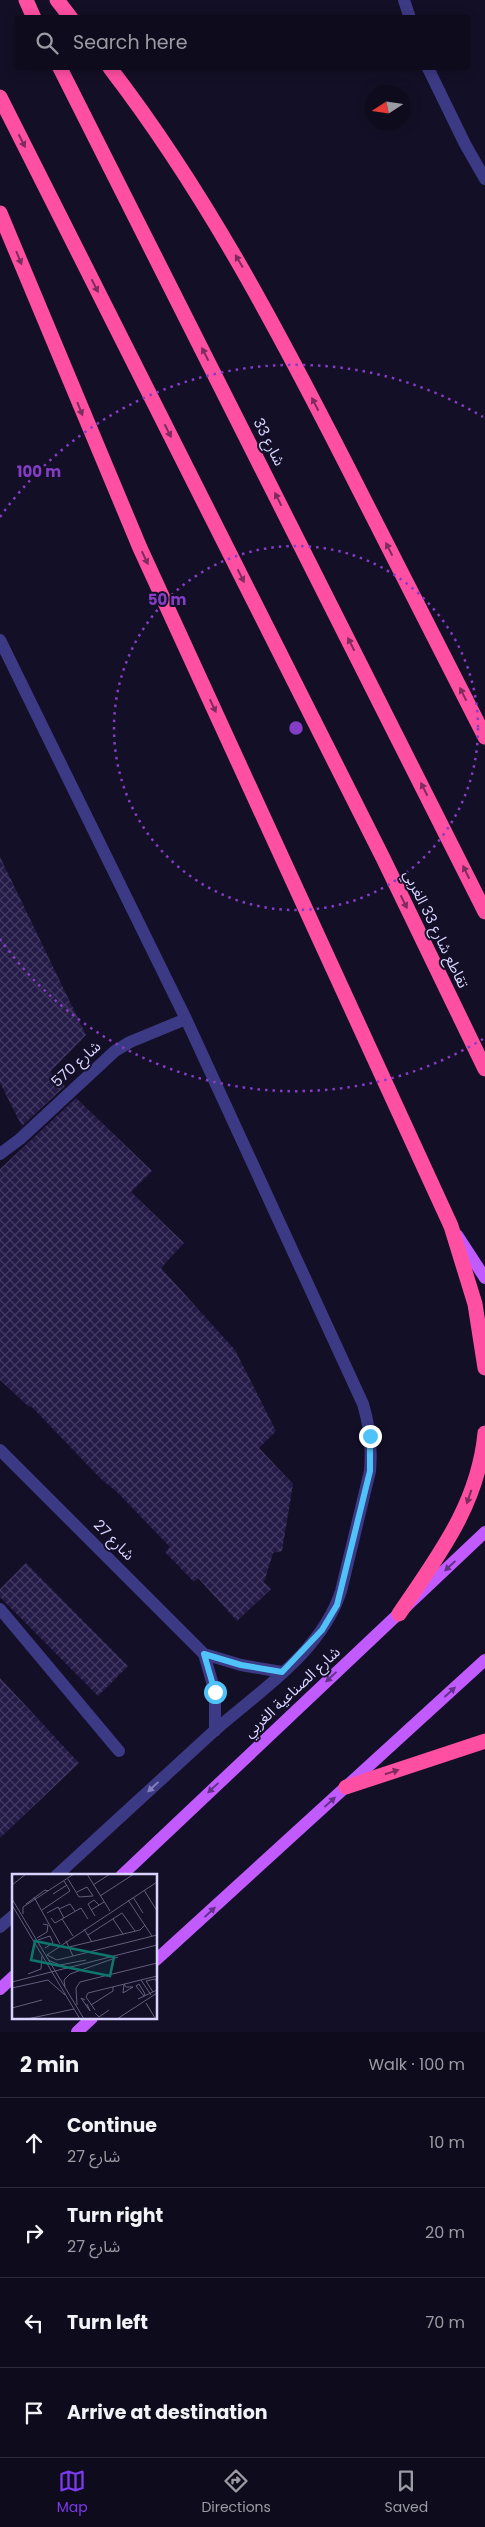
<!DOCTYPE html>
<meta charset="utf-8">
<style>
:root{--surface:#0e0b1c;--page:#171425;--text:#f1f3f6;--muted:#9b9ba3;--line:#2e2b3b;--accent:#7c3aed}
body{margin:0;font-family:Poppins,"Noto Sans Arabic",sans-serif;background:var(--page);color:var(--text)}
.compass{position:absolute;left:365px;top:85px;width:45px;height:45px;border-radius:50%;background:var(--surface);box-shadow:0 2px 12px #0003;rotate:258deg}
.stop{position:absolute;width:15px;height:15px;margin:-11px;border:4px solid #4fc3f7;border-radius:50%;background:#fff}
.stop.end{background:#4fc3f7;border-color:#fff;box-shadow:0 1px 5px #0008}
.list{margin:0;padding:0;list-style:none}
h2{display:flex;justify-content:space-between;align-items:center;height:65px;margin:0;padding:0 20px;font-size:21px}
h2 small{font-size:16px;font-weight:400;color:var(--muted)}
.list li{display:grid;grid-template-columns:32px 1fr auto;gap:15px;align-items:center;box-sizing:border-box;height:90px;padding:0 20px;border-top:1px solid var(--line)}
.list b{display:block;font-size:19px;white-space:nowrap}
.list p{margin:0;font-size:16px;white-space:nowrap;color:var(--muted)}
.list em{font-size:16px;font-style:normal;color:var(--muted)}
.icon{flex:none;width:28px;height:28px;fill:none;stroke:currentColor;stroke-width:2;stroke-linecap:round;stroke-linejoin:round}
.map{position:relative;flex:none;width:485px;height:2032px;overflow:hidden}
.search{position:absolute;background:var(--surface);box-shadow:0 2px 12px #0003;left:15px;right:15px;top:15px;height:55px;display:flex;align-items:center;gap:12px;box-sizing:border-box;padding:0 18px;border-radius:5px;color:var(--muted);font-size:19px}
.sheet{height:425px;background:var(--surface)}
nav{display:flex;justify-content:space-around;align-items:center;box-sizing:border-box;height:70px;border-top:1px solid var(--line);background:var(--surface);font-size:14px;color:var(--muted)}
nav a{display:grid;justify-items:center;gap:2px}
nav .on{color:var(--accent)}
.map>svg:first-child{display:block}
.building{fill:url(#building-cross-hatch)}
.lines{fill:none;stroke-linecap:round;stroke-linejoin:round}
.minor{stroke:#3d3a85;stroke-width:12}
.major{stroke:#c25bff;stroke-width:12}
.highway{stroke:#ff4fa3;stroke-width:15}
.oneway{fill:#7d2c5e}
.oneway2{fill:#623188}
.oneway3{fill:#837fbc}
.route{stroke:#4fc3f7;stroke-width:6}
.ring{fill:none;stroke:#843dc5;stroke-width:2.5;stroke-dasharray:2.5 5}
.labels{text-anchor:middle;stroke-width:4;stroke-linejoin:round;paint-order:stroke}
.street-label{font-size:15px;fill:#d9d4ff;stroke:#130f26}
.inset-road{fill:none;stroke:#625e7d;stroke-width:1}
.view{fill:#0f766e;fill-opacity:0.15;stroke:#0f766e;stroke-width:2.5}
.inset-edge{fill:none;stroke:#d9d4ff;stroke-width:2.5}
.centre{fill:#843dc5;stroke:#130f26;stroke-width:2.5}
.ring-label{font-size:15px;text-anchor:middle;font-weight:bold;fill:#843dc5;stroke:#130f26;stroke-width:4;stroke-linejoin:round;paint-order:stroke}
</style>
<div class="map">
<svg width="485" height="2032" viewBox="0 0 485 2032">
<defs>
<pattern id="building-cross-hatch" width="8" height="8" patternUnits="userSpaceOnUse" patternTransform="scale(1.25)"><rect width="8" height="8" fill="#241b47"/><path d="M0 0l8 8M0 8l8-8" fill="none" stroke="#433b63"/></pattern>
</defs>
<rect width="100%" height="100%" fill="#130f26"/>
<path class="building" d="M 0,857 L 86,1035 L 50,1072 L 65,1086 L 22,1126 L 0,1083 Z
M 76,1098 L 152,1171 L 131,1192 L 184,1243 L 161,1268 L 235,1350 L 276,1431 L 259,1448 L 293,1484 L 282,1551 L 273,1553 L 264,1582 L 271,1589 L 237,1621 L 198,1578 L 194,1582 L 165,1552 L 170,1547 L 117,1492 L 101,1479 L 31,1406 L 29,1407 L 0,1380 L 0,1169 Z
M 26,1563 L 128,1666 L 98,1696 L 0,1597 L 0,1589 Z
M 0,1678 L 79,1763 L 0,1838 Z"/>
<g class="lines">
<path class="minor" d="M 404,0 L 410,18
M 428,68 L 465,144 L 485,179
M 0,640 L 186,1019 L 363,1404 C 370,1427 372,1448 370,1471 L 341,1591 C 321,1653 259,1691 213,1732 C 160,1780 109,1828 56,1876
M 0,1154 L 20,1139 L 115,1051 L 130,1042 L 186,1019
M 0,1450 L 204,1654 L 241,1665 L 282,1672
M 0,1609 L 119,1751
M 204,1654 L 215,1692 L 215,1731
M 0,1927 L 14,1915"/>
<path class="major" d="M 457,1235 L 485,1278
M 121,1876 L 485,1532
M 156,1960 L 485,1660
M 0,1989 L 14,1976
M 77,2032 L 92,2018"/>
<path class="highway" d="M 26,0 L 34,18
M 57,0 L 71,18
M 60,68 L 485,912
M 110,68 C 203,189 274,323 343,458 C 390,551 438,644 485,737
M 0,97 L 383,858 L 485,1069
M 0,213 L 140,548 L 451,1226 L 475,1304 L 485,1368
M 399,1614 C 438,1556 478,1505 485,1433
M 346,1787 L 485,1741"/>
</g>
<defs><path id="oneway-solid" d="M-6-.8H1V-3.2L6.5 0L1 3.2V.8H-6Z" transform="scale(1.25)"/></defs>
<g class="oneway">
<use href="#oneway-solid" transform="translate(22 141) rotate(63)"/>
<use href="#oneway-solid" transform="translate(19 258) rotate(68)"/>
<use href="#oneway-solid" transform="translate(239 261) rotate(-121)"/>
<use href="#oneway-solid" transform="translate(95 286) rotate(63)"/>
<use href="#oneway-solid" transform="translate(205 354) rotate(-117)"/>
<use href="#oneway-solid" transform="translate(315 404) rotate(-117)"/>
<use href="#oneway-solid" transform="translate(80 409) rotate(68)"/>
<use href="#oneway-solid" transform="translate(168 431) rotate(63)"/>
<use href="#oneway-solid" transform="translate(278 499) rotate(-117)"/>
<use href="#oneway-solid" transform="translate(389 549) rotate(-117)"/>
<use href="#oneway-solid" transform="translate(145 558) rotate(65)"/>
<use href="#oneway-solid" transform="translate(241 576) rotate(63)"/>
<use href="#oneway-solid" transform="translate(351 644) rotate(-117)"/>
<use href="#oneway-solid" transform="translate(463 694) rotate(-117)"/>
<use href="#oneway-solid" transform="translate(213 706) rotate(65)"/>
<use href="#oneway-solid" transform="translate(424 789) rotate(-117)"/>
<use href="#oneway-solid" transform="translate(466 872) rotate(-116)"/>
<use href="#oneway-solid" transform="translate(404 902) rotate(64)"/>
<use href="#oneway-solid" transform="translate(469 1497) rotate(109)"/>
<use href="#oneway-solid" transform="translate(392 1772) rotate(-18)"/>
</g>
<g class="oneway2">
<use href="#oneway-solid" transform="translate(450 1566) rotate(137)"/>
<use href="#oneway-solid" transform="translate(331 1677) rotate(137)"/>
<use href="#oneway-solid" transform="translate(450 1692) rotate(-42)"/>
<use href="#oneway-solid" transform="translate(213 1788) rotate(137)"/>
<use href="#oneway-solid" transform="translate(330 1802) rotate(-42)"/>
<use href="#oneway-solid" transform="translate(210 1912) rotate(-43)"/>
</g>
<use class="oneway3" href="#oneway-solid" transform="translate(153 1787) rotate(137)"/>
<g class="lines">
<path class="route" d="M 215,1692 L 204,1654 L 241,1665 L 282,1672 L 322,1630 L 337,1605 L 370,1471 L 370,1436"/>
</g>
<g class="ring">
<circle cx="296" cy="728" r="182"/>
<path d="M483 1039A363 363 0 0 1 0 939M0 517A363 363 0 0 1 483 417"/>
</g>
<g class="labels">
<g class="street-label">
<text transform="translate(269 442) rotate(63)" y="5">شارع 33</text>
<text transform="translate(436 929) rotate(64)" y="5">تقاطع شارع 33 الغربي</text>
<text transform="translate(76 1064) rotate(-42)" y="5">شارع 570</text>
<text transform="translate(114 1540) rotate(45)" y="5">شارع 27</text>
<text transform="translate(292 1692) rotate(-43)" y="5">شارع الصناعية الغربي</text>
</g>
</g>
<g transform="translate(12 1874)">
<rect width="145" height="145" fill="#130f26"/>
<path class="inset-road" d="M 75,0 L 98,37M 56,5 L 67,23 L 81,22 L 75,13 L 65,18M 0,11 L 14,0M 81,11 L 98,0M 132,16 L 145,37M 41,20 L 55,11M 88,22 L 122,0M 22,23 L 48,70M 121,23 L 131,39M 0,25 L 72,145M 116,26 L 140,62M 14,30 L 33,16 L 36,17M 0,31 L 68,145M 47,35 L 58,30 L 63,37M 30,36 L 58,17 L 52,7M 79,36 L 92,28M 35,39 L 46,33 L 52,44M 11,40 L 11,33 L 62,0M 83,42 L 76,30 L 82,26 L 87,31M 39,44 L 43,49 L 69,34 L 76,45M 50,45 L 61,62M 101,45 L 111,60M 72,55 L 80,68M 76,61 L 110,39 L 123,57M 25,64 L 35,58 L 36,51 L 31,50M 26,66 L 38,62 L 41,69 L 33,74M 54,67 L 61,82M 57,73 L 128,56 L 133,51M 35,81 L 45,86 L 145,61M 35,81 L 145,8M 36,86 L 48,91 L 74,86M 16,100 L 29,95 L 30,82M 129,106 L 139,121M 0,108 L 145,71M 112,110 L 111,119 L 121,113 L 114,113 L 112,110M 127,110 L 133,120 L 132,122 L 124,112 ZM 53,113 L 52,106 L 58,100 L 106,83M 0,114 L 36,106 L 53,121M 141,118 L 134,107 L 143,105 L 145,108M 126,125 L 145,116M 73,126 L 69,124 L 78,137 L 75,130M 134,129 L 143,144M 65,131 L 64,114 L 68,108 L 145,89M 79,131 L 101,117 L 101,113M 0,134 L 30,126M 83,136 L 74,123 L 76,119 L 145,102M 83,139 L 87,143 L 97,136M 15,145 L 62,135M 105,145 L 145,119"/>
<path class="view" d="M 23,67 L 102,83 L 98,102 L 19,86 Z"/>
<rect width="145" height="145" class="inset-edge"/>
</g>
<circle cx="296" cy="728" r="8" class="centre"/>
<g class="ring-label">
<text x="39" y="477">100 m</text>
<text x="167" y="605">50 m</text>
</g>
</svg>
<svg class="compass" viewBox="-18 -18 36 36"><path d="M0-13l5 13h-10z" fill="#e53935"/><path d="M0 13l5-13h-10z" fill="#9b9ba3"/></svg>
<div class="stop" style="left:215px;top:1692px"></div>
<div class="stop end" style="left:370px;top:1436px"></div>
<div class="search"><svg class="icon" aria-label="search" viewBox="0 0 24 24"><circle cx="10" cy="10" r="6"/><path d="M15 15l6 6"/></svg>Search here</div>
</div>
<section class="sheet">
<h2>2 min<small>Walk · 100 m</small></h2>
<ul class="list">
<li><svg class="icon" aria-label="ahead" viewBox="0 0 24 24"><path d="M12 20V5M6 11l6-6 6 6"/></svg><div><b>Continue</b><p>شارع 27</p></div><em>10 m</em></li>
<li><svg class="icon" aria-label="right" viewBox="0 0 24 24"><path d="M7 20v-9h11M14 6l5 5-5 5"/></svg><div><b>Turn right</b><p>شارع 27</p></div><em>20 m</em></li>
<li><svg class="icon" aria-label="left" viewBox="0 0 24 24"><path d="M17 20v-9H6M10 6l-5 5 5 5"/></svg><div><b>Turn left</b></div><em>70 m</em></li>
<li><svg class="icon" aria-label="arrive" viewBox="0 0 24 24"><path d="M6 21V4h12l-3 4 3 4H6"/></svg><div><b>Arrive at destination</b></div></li>
</ul>
</section>
<nav>
<a class="on"><svg class="icon" aria-label="map" viewBox="0 0 24 24"><path d="M3 6l6-2 6 2 6-2v14l-6 2-6-2-6 2zM9 4v14M15 6v14"/></svg>Map</a>
<a><svg class="icon" aria-label="directions" viewBox="0 0 24 24"><path d="M12 3l9 9-9 9-9-9zM9 14v-3h6M13 9l2 2-2 2"/></svg>Directions</a>
<a><svg class="icon" aria-label="saved" viewBox="0 0 24 24"><path d="M7 4h10v16l-5-4-5 4z"/></svg>Saved</a>
</nav>
